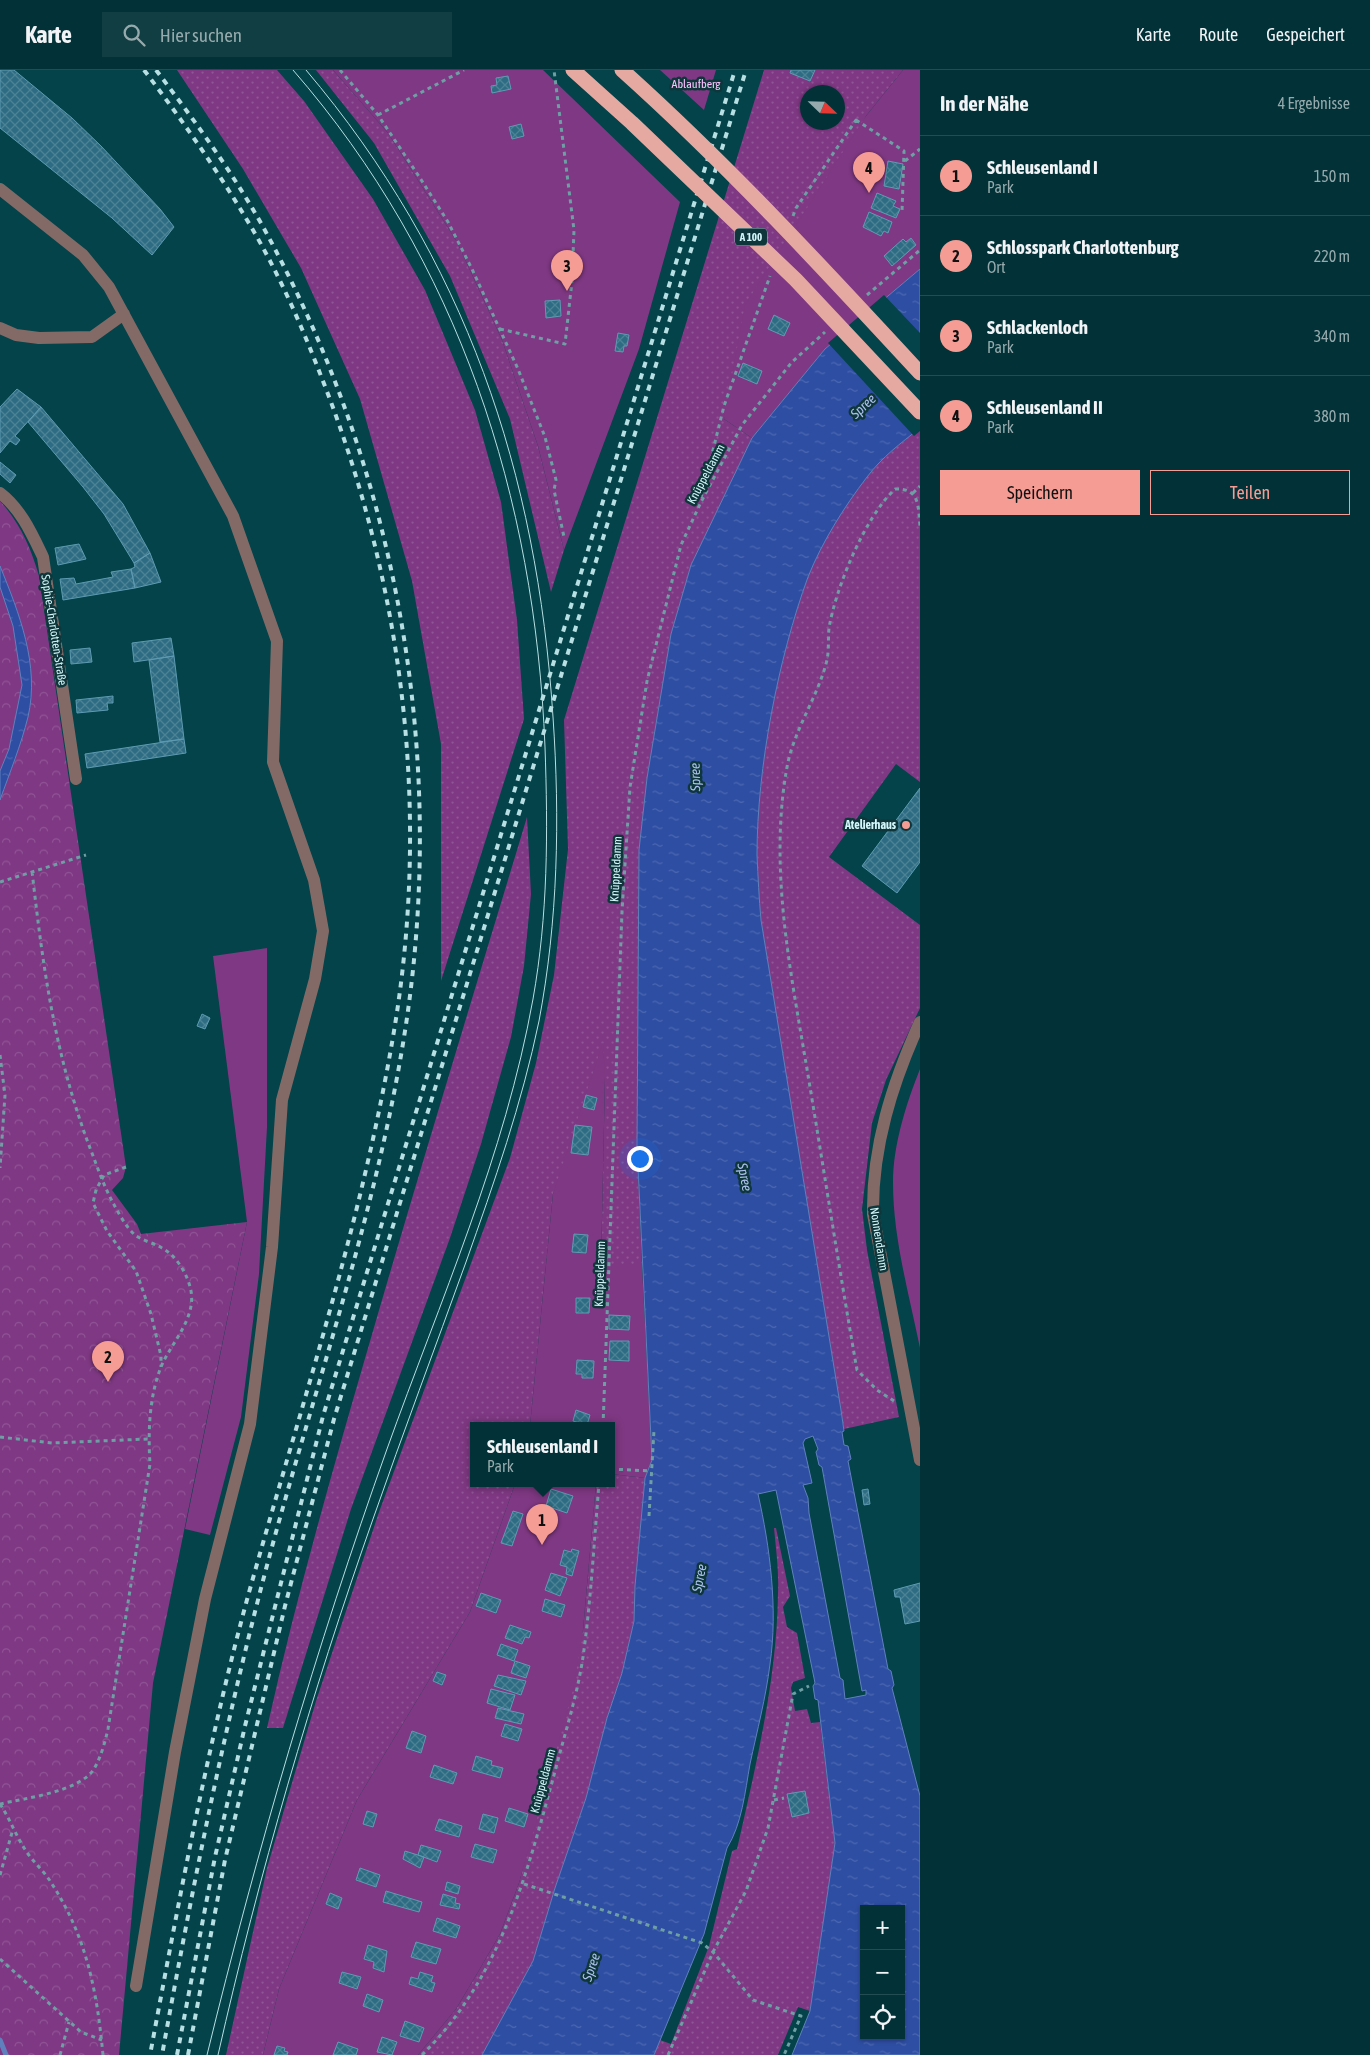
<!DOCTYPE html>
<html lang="de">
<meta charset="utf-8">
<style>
:root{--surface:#023237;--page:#103e42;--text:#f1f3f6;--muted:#96aaad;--line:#234d52;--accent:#f59c94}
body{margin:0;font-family:"Asap Condensed",sans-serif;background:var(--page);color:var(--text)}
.controls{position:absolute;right:15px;bottom:15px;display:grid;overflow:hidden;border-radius:0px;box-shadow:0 1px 4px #0004}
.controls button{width:45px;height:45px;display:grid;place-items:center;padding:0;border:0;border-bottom:1px solid var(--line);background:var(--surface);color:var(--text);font:25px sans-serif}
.compass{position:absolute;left:800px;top:15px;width:45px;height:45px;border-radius:50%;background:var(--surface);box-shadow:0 1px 4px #0004;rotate:113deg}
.you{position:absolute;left:639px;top:1088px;width:18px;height:18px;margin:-12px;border:4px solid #fff;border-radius:50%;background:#1a73e8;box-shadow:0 0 0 8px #1a73e833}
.badge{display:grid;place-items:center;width:32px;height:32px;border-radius:50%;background:var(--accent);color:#111;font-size:16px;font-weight:700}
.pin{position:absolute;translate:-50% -41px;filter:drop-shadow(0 1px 2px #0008)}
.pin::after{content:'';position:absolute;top:26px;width:18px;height:15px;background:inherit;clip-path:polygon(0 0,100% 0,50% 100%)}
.popup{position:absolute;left:470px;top:1352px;width:145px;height:65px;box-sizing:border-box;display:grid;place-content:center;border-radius:0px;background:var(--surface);filter:drop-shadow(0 1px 4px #0005);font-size:16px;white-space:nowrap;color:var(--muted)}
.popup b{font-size:19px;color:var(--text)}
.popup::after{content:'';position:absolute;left:50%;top:100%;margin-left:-10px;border:10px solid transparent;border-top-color:var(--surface)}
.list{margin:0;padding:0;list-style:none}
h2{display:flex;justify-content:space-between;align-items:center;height:65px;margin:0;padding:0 20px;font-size:21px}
h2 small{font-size:16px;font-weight:400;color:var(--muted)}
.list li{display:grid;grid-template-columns:32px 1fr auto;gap:15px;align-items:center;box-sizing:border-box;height:80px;padding:0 20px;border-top:1px solid var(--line)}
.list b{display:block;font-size:19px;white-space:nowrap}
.list p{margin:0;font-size:16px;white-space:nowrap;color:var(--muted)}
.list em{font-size:16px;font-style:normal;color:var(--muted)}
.actions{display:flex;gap:10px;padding:15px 20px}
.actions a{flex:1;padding:11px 0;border:1px solid var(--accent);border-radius:0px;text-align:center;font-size:18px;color:var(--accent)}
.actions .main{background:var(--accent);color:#111}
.icon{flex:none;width:28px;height:28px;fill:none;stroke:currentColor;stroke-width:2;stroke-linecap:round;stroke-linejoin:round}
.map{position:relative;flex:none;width:920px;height:1985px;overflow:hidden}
header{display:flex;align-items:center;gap:30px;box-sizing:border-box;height:70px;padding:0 25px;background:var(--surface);border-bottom:1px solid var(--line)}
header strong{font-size:24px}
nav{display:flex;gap:28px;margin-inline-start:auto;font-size:18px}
.search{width:350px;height:45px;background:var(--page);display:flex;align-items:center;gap:12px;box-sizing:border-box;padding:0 18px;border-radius:0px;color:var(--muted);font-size:19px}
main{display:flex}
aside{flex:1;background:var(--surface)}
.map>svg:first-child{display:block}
.grass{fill:url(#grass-dots);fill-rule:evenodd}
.park{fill:url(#park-crowns)}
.garden{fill:#7f3883}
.water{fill:url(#water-ripples);stroke:#6080bd;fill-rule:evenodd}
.pier{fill:#034349}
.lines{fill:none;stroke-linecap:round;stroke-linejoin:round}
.stream{stroke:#6080bd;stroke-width:5}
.building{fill:url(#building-cross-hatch);stroke:#5e9bb3}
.path{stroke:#6e9fa4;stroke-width:3;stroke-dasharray:4 4;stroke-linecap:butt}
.minor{stroke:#836a67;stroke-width:12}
.tram{stroke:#b8dfe3;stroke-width:1}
.rail{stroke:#b8dfe3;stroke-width:4;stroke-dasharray:6 6;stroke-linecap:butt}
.highway-bridge{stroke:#e6a9a2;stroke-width:15}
.poi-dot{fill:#f59c94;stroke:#0f373b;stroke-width:2}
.labels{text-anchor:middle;stroke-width:5;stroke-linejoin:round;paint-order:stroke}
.shield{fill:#0f373b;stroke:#98bdc1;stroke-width:1}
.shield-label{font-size:11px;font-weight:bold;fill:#d3f6fa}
.park-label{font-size:12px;fill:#fdc2ff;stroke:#0f373b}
.street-label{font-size:12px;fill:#d3f6fa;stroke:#0f373b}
.poi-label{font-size:12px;font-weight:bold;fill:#d3f6fa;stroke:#0f373b;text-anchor:end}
.water-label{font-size:14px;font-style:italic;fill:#acc1ee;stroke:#0f373b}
</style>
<header>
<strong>Karte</strong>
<div class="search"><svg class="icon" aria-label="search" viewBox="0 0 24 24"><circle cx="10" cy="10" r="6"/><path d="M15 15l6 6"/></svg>Hier suchen</div>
<nav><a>Karte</a><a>Route</a><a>Gespeichert</a></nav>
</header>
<main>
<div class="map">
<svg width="920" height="1985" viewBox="0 0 920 1985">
<defs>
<pattern id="grass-dots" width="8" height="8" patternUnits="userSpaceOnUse" patternTransform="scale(1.25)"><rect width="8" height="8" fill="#7f3883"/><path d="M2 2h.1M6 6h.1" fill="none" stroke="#905595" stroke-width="1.8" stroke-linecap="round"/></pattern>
<pattern id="park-crowns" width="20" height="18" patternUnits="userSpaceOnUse" patternTransform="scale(1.25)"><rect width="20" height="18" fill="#7f3883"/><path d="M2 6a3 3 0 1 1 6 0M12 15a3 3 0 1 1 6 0" fill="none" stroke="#905595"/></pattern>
<pattern id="water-ripples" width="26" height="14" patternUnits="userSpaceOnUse" patternTransform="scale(1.25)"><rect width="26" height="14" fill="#2e4ea3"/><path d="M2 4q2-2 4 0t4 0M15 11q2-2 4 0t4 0" fill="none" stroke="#4b68b1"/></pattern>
<pattern id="building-cross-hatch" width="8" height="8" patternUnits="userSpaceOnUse" patternTransform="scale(1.25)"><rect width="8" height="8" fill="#2e6c83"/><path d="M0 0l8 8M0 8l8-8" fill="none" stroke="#4b8295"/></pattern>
</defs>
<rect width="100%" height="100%" fill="#034349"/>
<path class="grass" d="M 177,0 L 277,0 L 304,31 L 373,129 L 425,220 L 475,340 L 501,432 L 517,550 L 524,649 L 441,911 L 441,674 L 412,511 L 360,329 L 301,198 L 243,99 Z
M 316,0 L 333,0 L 388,63 L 457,172 L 502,270 L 538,376 L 564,480 L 551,522 L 510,349 L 450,206 L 374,73 Z
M 764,0 L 903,0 L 866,46 L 724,349 L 752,368 L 691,495 L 671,564 L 647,708 L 639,780 L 637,1076 L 642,1196 L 601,1196 L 605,1007 L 553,1124 L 530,1356 L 473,1356 L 473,1414 L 515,1414 L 470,1542 L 357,1730 L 279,1919 L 263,1985 L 226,1985 L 267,1798 L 316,1631 L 379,1442 L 510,1088 L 536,993 L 554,905 L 568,779 L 564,650 ZM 808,22 L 838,22 L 838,52 L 808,52 Z
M 920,358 L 920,712 L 896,694 L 829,787 L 920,855 L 920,938 L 886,1010 L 872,1053 L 862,1139 L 867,1180 L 899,1347 L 844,1359 L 761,850 C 759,828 758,807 757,785 C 757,698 778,589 808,507 C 821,472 844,437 867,407 C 882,387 901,373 920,358 Z
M 527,747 L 531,824 L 524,896 L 511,967 L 481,1074 L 450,1168 L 351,1439 L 283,1658 L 267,1658 C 295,1532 330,1409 366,1285 C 418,1105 473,926 527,747 Z
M 611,1404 L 645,1408 L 635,1516 L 634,1551 L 622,1603 L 607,1648 L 586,1728 L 555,1818 L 533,1891 L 482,1985 L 418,1985 L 456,1939 L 478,1902 L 500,1864 L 519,1813 L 583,1560 L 596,1414 L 611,1414 Z
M 774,1458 L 776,1458 L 790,1526 L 783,1537 L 787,1557 L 797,1563 L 805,1608 L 793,1612 L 791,1618 L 795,1641 L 807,1639 L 811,1653 L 820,1652 L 835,1773 L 810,1941 L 798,1937 L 778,1985 L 654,1985 L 660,1970 L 671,1974 L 709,1876 L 732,1781 L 737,1779 C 756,1695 777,1609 778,1523 C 779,1501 776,1480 774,1458 Z"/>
<path class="park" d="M 0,431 C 20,453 31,478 39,506 L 126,1097 L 123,1108 L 112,1120 L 137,1154 L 141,1164 L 247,1152 L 153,1613 L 119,1985 L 0,1985 Z"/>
<path class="garden" d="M 333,0 L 543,0 L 680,132 L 639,279 L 564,480 L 538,376 L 502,270 L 457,172 L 388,63 Z
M 660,0 L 716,0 L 704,40 Z
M 903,0 L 920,0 L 920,199 L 825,279 L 752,368 L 724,349 L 745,235 L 866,46 Z
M 267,878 L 267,1057 L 259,1204 L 241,1347 L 210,1465 L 185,1459 L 247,1152 L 213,886 Z
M 603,972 L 605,1007 L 601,1196 L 642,1196 L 652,1390 L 645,1408 L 611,1404 L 611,1356 L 530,1356 L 553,1124 Z
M 920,999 L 920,1278 C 909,1224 893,1168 893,1113 C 893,1075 906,1034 920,999 Z
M 515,1414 L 596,1414 L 583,1560 L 573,1620 L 519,1813 L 500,1864 L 478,1902 L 456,1939 L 418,1985 L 263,1985 L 279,1919 L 357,1730 L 470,1542 Z"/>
<path class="water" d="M 920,199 L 920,358 C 901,373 882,387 867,407 C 844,437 822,472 808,507 C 778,589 757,698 757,785 C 758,807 759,828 761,850 L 841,1340 L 844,1361 L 842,1362 L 844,1375 L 848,1376 L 851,1389 L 848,1391 L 888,1599 L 891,1601 L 894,1615 L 892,1618 L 920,1726 L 920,1985 L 792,1985 L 810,1941 L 835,1773 L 818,1630 L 815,1629 L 813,1616 L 815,1613 L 776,1420 L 758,1424 C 770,1477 778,1539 770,1594 C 766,1627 757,1661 750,1694 C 745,1722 742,1754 727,1778 L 704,1864 L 654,1985 L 482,1985 L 533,1891 L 555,1818 L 586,1728 L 607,1648 L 622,1603 L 634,1551 L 635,1516 L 645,1408 L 652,1390 L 637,1076 L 639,780 L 647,708 L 671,564 L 691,495 L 752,368 L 825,279 ZM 813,1366 L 818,1379 L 816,1382 L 819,1395 L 822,1397 L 862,1621 L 866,1620 L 866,1625 L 845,1629 L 843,1610 L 840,1608 L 809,1443 L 808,1428 L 803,1415 L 812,1413 L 803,1373 L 805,1369 ZM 864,1839 L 901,1839 L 901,1966 L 864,1966 Z
M 0,496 C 19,543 40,595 28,647 C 21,675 10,702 0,730 L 0,701 L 9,679 L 22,615 L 13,556 L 0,517 Z"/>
<path class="pier" d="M 884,225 L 920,263 L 920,361 L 914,366 L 828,273 Z"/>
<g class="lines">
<path class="stream" d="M 0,1970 L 6,1985"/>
</g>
<path class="building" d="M 0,0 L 14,0 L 72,48 L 101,76 L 160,139 L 174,157 L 152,185 L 112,148 L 0,58 Z
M 791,0 L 815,0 L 810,11 L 790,3 Z
M 508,6 L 511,19 L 492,23 L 491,16 L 497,15 L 496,8 Z
M 521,54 L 524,66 L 512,69 L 509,57 Z
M 888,91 L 903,94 L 899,119 L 884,116 Z
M 877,123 L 896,131 L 893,136 L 900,139 L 896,148 L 871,138 Z
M 869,142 L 892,152 L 888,163 L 884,161 L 881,166 L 863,157 Z
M 911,168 L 916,175 L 892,196 L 884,186 L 903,169 L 906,172 Z
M 560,230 L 561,246 L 546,248 L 545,231 Z
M 774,245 L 790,253 L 784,266 L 768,259 Z
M 618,263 L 629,265 L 627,276 L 624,276 L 623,282 L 615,281 Z
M 743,293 L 762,301 L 757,314 L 738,306 Z
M 17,319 L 41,337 L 15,366 L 20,370 L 16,375 L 10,371 L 0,383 L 0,337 Z
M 41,337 L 123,434 L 150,483 L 134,493 L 104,444 L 83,417 L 28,352 Z
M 0,392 L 16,405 L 10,413 L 0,404 Z
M 79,474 L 86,489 L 58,495 L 55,478 Z
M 150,483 L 161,512 L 135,518 L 131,499 L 135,497 L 134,493 Z
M 131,499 L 135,518 L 63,530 L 60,509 L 74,508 L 76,514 L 113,507 L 111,502 Z
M 171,568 L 174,586 L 134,592 L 132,573 Z
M 90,578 L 92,592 L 71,594 L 70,580 Z
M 174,586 L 184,669 L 160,672 L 149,590 Z
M 113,626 L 113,633 L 107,633 L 108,640 L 77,643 L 76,630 Z
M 184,669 L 186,683 L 87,698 L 85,684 Z
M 920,718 L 920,792 L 897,823 L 862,796 Z
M 202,944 L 210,948 L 205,959 L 197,956 Z
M 586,1025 L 597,1028 L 594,1040 L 583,1037 Z
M 575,1055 L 592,1057 L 588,1085 L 571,1083 Z
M 574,1164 L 588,1165 L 586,1183 L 572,1182 Z
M 576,1228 L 590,1228 L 589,1243 L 576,1243 Z
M 609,1245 L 630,1246 L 629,1260 L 609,1259 Z
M 610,1271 L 629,1271 L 629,1291 L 609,1290 Z
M 577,1290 L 594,1291 L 593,1308 L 582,1308 L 582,1304 L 576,1304 Z
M 576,1340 L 590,1345 L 587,1355 L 573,1351 Z
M 551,1419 L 573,1426 L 567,1443 L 546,1436 Z
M 868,1419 L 870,1434 L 864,1435 L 862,1420 Z
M 513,1441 L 523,1444 L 512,1476 L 501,1473 Z
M 572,1479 L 579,1481 L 572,1506 L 566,1504 L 567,1497 L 560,1495 L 564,1480 L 571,1482 Z
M 551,1503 L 567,1508 L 560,1526 L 545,1520 Z
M 920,1513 L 920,1551 L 905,1554 L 900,1527 L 895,1527 L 894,1520 Z
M 481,1523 L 501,1530 L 496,1543 L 476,1536 Z
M 545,1529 L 565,1535 L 561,1547 L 542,1541 Z
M 510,1555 L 531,1562 L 529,1568 L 525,1567 L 522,1574 L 505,1568 Z
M 501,1574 L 518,1580 L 514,1591 L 497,1585 Z
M 515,1591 L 530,1596 L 526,1608 L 511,1603 Z
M 437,1602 L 446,1605 L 442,1615 L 433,1611 Z
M 498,1605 L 526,1611 L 521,1625 L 494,1616 Z
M 491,1619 L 515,1625 L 510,1640 L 487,1633 Z
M 498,1638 L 524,1644 L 521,1654 L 495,1648 Z
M 505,1654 L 522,1659 L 518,1671 L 501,1666 Z
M 412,1661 L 426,1666 L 421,1683 L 406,1678 Z
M 476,1686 L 492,1691 L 491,1695 L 503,1698 L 500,1708 L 472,1700 Z
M 434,1695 L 457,1703 L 453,1714 L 430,1707 Z
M 805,1721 L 809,1743 L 792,1747 L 787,1724 Z
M 509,1738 L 528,1744 L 524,1757 L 505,1751 Z
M 367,1741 L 377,1744 L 373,1757 L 363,1754 Z
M 483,1744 L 498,1748 L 494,1763 L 479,1759 Z
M 439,1749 L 462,1756 L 459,1767 L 435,1760 Z
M 475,1774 L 497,1780 L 493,1793 L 471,1787 Z
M 421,1775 L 441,1781 L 437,1792 L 418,1785 Z
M 405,1781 L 424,1787 L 420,1798 L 403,1789 Z
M 360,1798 L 380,1805 L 376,1817 L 356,1810 Z
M 447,1812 L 460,1816 L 458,1824 L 445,1820 Z
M 386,1821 L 422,1832 L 419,1842 L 383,1832 Z
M 330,1823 L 342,1828 L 338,1839 L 326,1834 Z
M 443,1824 L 456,1828 L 455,1833 L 460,1834 L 459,1839 L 440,1835 Z
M 437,1848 L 460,1856 L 456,1868 L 433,1861 Z
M 416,1872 L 441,1879 L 436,1894 L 411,1887 Z
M 368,1875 L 387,1881 L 384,1902 L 373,1898 L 374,1892 L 364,1889 Z
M 342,1902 L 361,1907 L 357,1919 L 339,1913 Z
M 420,1902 L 433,1906 L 431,1912 L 435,1913 L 432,1922 L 409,1914 L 411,1907 L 418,1909 Z
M 367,1924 L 383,1930 L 379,1942 L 363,1936 Z
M 405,1951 L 424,1958 L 419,1972 L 400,1966 Z
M 382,1967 L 397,1972 L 392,1985 L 377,1982 Z
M 338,1972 L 358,1979 L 356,1985 L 333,1985 Z
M 277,1976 L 285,1978 L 284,1981 L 288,1982 L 287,1985 L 274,1985 Z"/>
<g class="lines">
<path class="path" d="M 340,0 L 378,45 L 420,108 L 448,152 L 472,199 L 518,299 L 545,367 L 556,410 L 554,420 L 564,467
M 378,45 L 464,0
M 856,50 L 904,81 L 902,142
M 905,91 L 920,79
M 793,146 L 796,138 L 856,50 L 852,48
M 867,225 L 920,180
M 500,259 L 565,274 L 572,211 L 574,160 L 554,0
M 913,423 L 920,416
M 701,428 L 724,336 L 770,206
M 0,812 L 86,785
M 0,985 L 5,1025 L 0,1098
M 126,1097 L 104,1105 L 96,1120 L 93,1133 L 107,1161 L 136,1201 L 151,1244 L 161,1286 L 161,1297
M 894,1331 L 877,1320 L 857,1300 C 840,1204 825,1107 809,1011 C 792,908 768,801 787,697 C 794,659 818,627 827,590 C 829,580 828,569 829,558 C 836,517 865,447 895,419 C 920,418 918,436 920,456
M 603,1356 L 622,841 L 630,717 L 647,611 L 681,475 L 701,432 L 742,355 L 792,292 L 825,262
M 0,1367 L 52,1373 L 148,1369
M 611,1399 L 651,1401
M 649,1446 L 654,1360
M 774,1730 L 784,1728
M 0,1734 C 25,1728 79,1722 94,1699 C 101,1687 105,1672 108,1659 L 150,1394 C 148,1362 149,1327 161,1297 C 171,1273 196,1249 191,1221 C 188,1205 177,1186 162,1178 C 154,1173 143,1171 135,1165 C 125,1156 118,1142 112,1131 C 103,1114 97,1096 90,1078 C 55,986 43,898 32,801
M 0,1734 C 10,1749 16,1766 26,1781 C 34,1793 45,1802 52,1814 C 87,1868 97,1922 103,1985
M 0,1805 L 13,1759
M 524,1814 L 702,1873 L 713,1882 L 753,1930 L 801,1946 L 784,1985
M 0,1889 L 81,1962 L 102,1970
M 60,1985 L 69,1952
M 422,1985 C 500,1908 526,1807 554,1705 C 564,1666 577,1627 583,1587 C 591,1530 594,1472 599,1414
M 668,1985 L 713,1882 L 746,1821 L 768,1758 L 793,1624 L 809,1616"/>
<path class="minor" d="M 0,119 L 83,185 L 109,217 L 233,446 L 277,571 L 273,692 L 314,810 L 323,861 L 315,909 L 282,1030 L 272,1177 L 250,1354 L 205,1529 L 175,1682 L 136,1916
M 0,258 L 16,265 L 39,268 L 92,267 L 124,244
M 0,423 C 21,439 32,464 43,487 L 76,709
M 920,952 C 892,1014 872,1077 873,1144 L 920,1390"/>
<path class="tram" d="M 207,1985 C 257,1780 316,1578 387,1379 C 440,1231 505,1085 533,929 C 548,845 548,762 545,677 C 535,427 459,191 293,0
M 218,1985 C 259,1804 311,1625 373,1449 C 403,1363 435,1278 466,1192 C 494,1113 522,1033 539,951 C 558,850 560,749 553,647 C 537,402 466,189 306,0"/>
<path class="rail" d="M 144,0 C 182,50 218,101 250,155 C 278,202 301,254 321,306 C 403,514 431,739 394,961 C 362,1153 300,1339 248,1526 C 207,1677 179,1831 150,1985
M 156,0 C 194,50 231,100 262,155 C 397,399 448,685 405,961 C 375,1153 307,1338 259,1526 C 220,1678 190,1831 162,1985
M 177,1985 L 215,1787 L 245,1656 L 323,1346 L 735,0
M 188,1985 L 225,1790 L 285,1536 L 334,1349 L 746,0"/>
<path class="highway-bridge" d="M 573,0 L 632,53 L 796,210 L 920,342
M 622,0 C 728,95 824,199 920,303"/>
</g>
<circle class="poi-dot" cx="906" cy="755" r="5"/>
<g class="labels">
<rect class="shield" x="735" y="158.5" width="32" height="17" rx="4"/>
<g class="shield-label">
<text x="751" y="171">A 100</text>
</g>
<g class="park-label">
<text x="696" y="18">Ablaufberg</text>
</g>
<g class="street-label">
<text transform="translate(706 404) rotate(-62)" y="4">Knüppeldamm</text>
<text transform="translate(54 560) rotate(81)" y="4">Sophie-Charlotten-Straße</text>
<text transform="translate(616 799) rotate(-87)" y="4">Knüppeldamm</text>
<text transform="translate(879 1169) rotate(81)" y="4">Nonnendamm</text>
<text transform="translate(600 1204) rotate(-88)" y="4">Knüppeldamm</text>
<text transform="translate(543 1711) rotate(-75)" y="4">Knüppeldamm</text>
</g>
<g class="poi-label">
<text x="896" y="759">Atelierhaus</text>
</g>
<g class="water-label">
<text transform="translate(863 336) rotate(-43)" y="5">Spree</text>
<text transform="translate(695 707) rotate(-91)" y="5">Spree</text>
<text transform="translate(745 1107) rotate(79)" y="5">Spree</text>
<text transform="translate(699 1508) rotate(-79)" y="5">Spree</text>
<text transform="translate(591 1897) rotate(-71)" y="5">Spree</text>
</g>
</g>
</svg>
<div class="controls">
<button>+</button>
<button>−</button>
<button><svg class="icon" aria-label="locate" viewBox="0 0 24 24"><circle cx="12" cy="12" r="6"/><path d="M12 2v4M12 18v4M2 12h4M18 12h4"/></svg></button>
</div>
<svg class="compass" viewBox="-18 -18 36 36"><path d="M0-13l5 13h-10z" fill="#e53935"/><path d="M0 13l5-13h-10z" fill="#96aaad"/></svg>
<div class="you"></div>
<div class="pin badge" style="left:542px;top:1475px">1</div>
<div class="popup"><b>Schleusenland I</b>Park</div>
<div class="pin badge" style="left:108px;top:1312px">2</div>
<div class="pin badge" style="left:567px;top:221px">3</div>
<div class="pin badge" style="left:869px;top:123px">4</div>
</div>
<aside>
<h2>In der Nähe<small>4 Ergebnisse</small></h2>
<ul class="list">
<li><span class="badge">1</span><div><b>Schleusenland I</b><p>Park</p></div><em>150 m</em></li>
<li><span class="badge">2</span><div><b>Schlosspark Charlottenburg</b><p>Ort</p></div><em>220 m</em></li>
<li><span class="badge">3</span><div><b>Schlackenloch</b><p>Park</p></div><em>340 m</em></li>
<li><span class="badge">4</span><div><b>Schleusenland II</b><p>Park</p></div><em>380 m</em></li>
</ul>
<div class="actions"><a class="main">Speichern</a><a>Teilen</a></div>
</aside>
</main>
